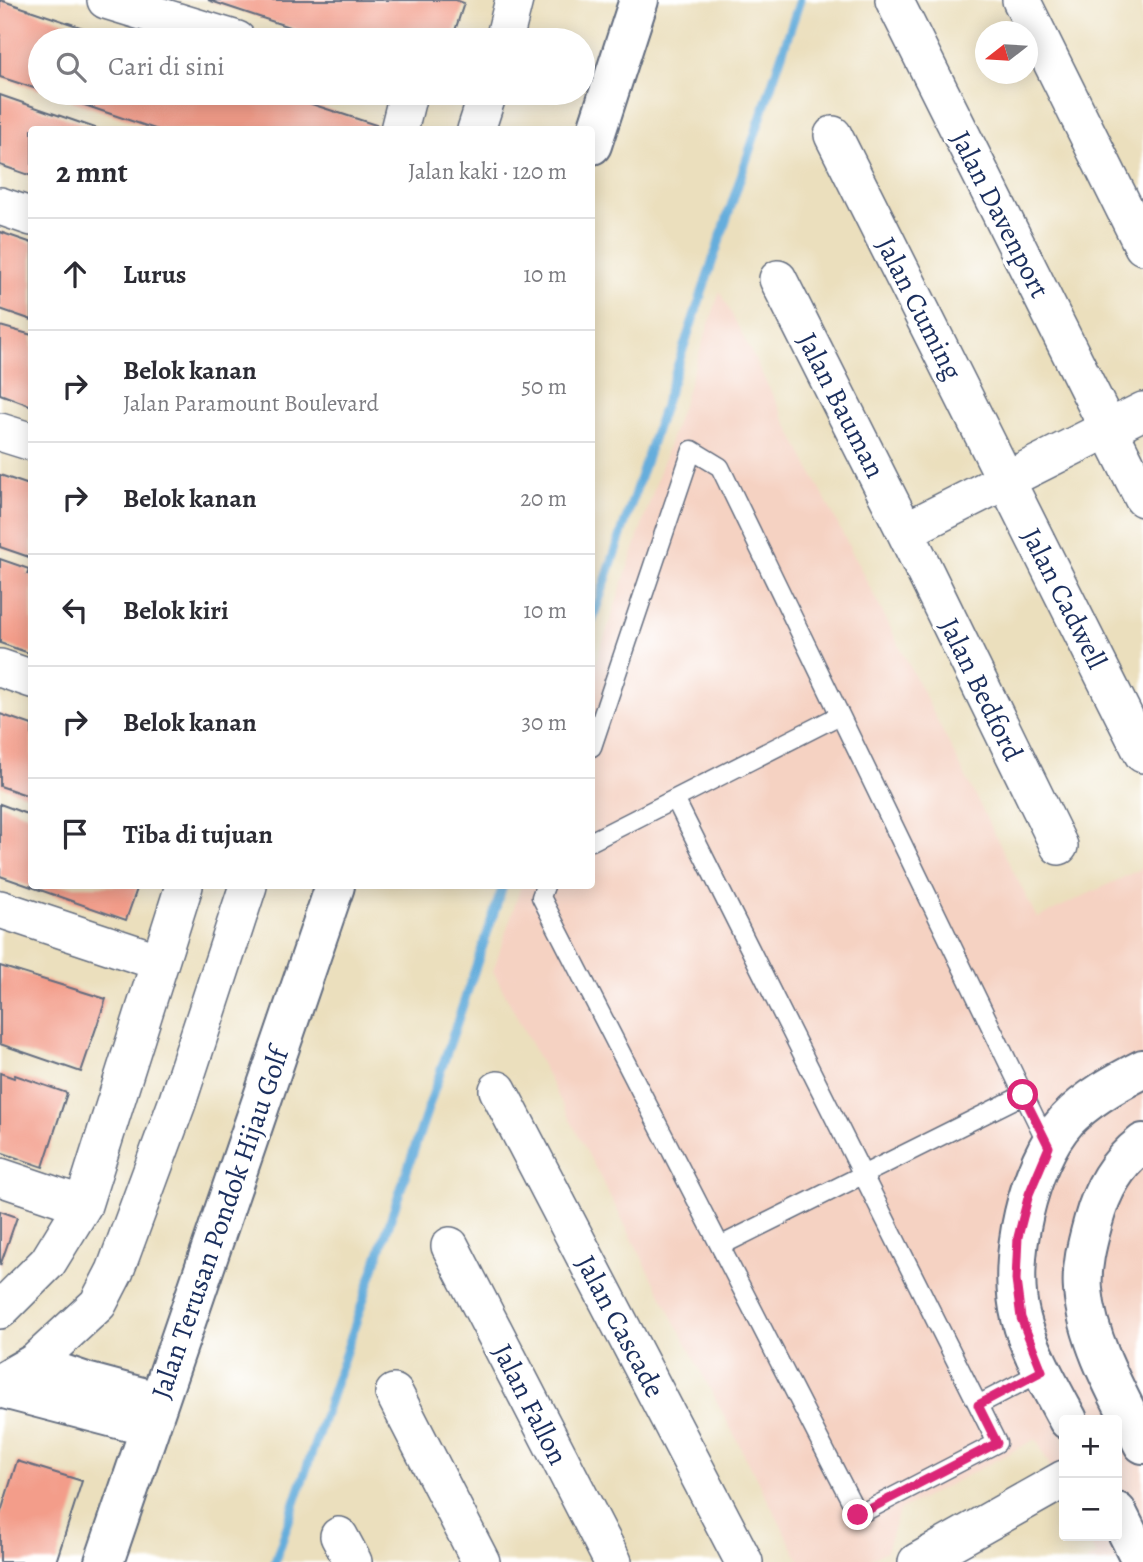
<!DOCTYPE html>
<html lang="id">
<meta charset="utf-8">
<style>
:root{--surface:#fff;--page:#f2f2f3;--text:#2b2b33;--muted:#7c7c81;--line:#e1e1e2}
body{margin:0;font-family:Alegreya,serif;background:var(--page);color:var(--text)}
.controls{position:absolute;right:21px;bottom:21px;display:grid;overflow:hidden;border-radius:7px;box-shadow:0 4px 18px #0003}
.controls button{width:63px;height:63px;display:grid;place-items:center;padding:0;border:0;border-bottom:2px solid var(--line);background:var(--surface);color:var(--text);font:35px sans-serif}
.compass{position:absolute;left:975px;top:21px;width:63px;height:63px;border-radius:50%;background:var(--surface);box-shadow:0 4px 18px #0003;rotate:253deg}
.stop{position:absolute;width:21px;height:21px;margin:-16px;border:5px solid #db2777;border-radius:50%;background:#fff}
.stop.end{background:#db2777;border-color:#fff;box-shadow:0 2px 7px #0008}
.list{margin:0;padding:0;list-style:none}
h2{display:flex;justify-content:space-between;align-items:center;height:91px;margin:0;padding:0 28px;font-size:30px}
h2 small{font-size:23px;font-weight:400;color:var(--muted)}
.list li{display:grid;grid-template-columns:46px 1fr auto;gap:21px;align-items:center;box-sizing:border-box;height:112px;padding:0 28px;border-top:2px solid var(--line)}
.list b{display:block;font-size:26px;white-space:nowrap}
.list p{margin:0;font-size:23px;white-space:nowrap;color:var(--muted)}
.list em{font-size:23px;font-style:normal;color:var(--muted)}
.icon{flex:none;width:38px;height:38px;fill:none;stroke:currentColor;stroke-width:2;stroke-linecap:round;stroke-linejoin:round}
.map{position:relative;flex:none;width:1143px;height:1562px;overflow:hidden}
.search{position:absolute;background:var(--surface);box-shadow:0 4px 18px #0003;left:28px;top:28px;width:567px;height:77px;display:flex;align-items:center;gap:18px;box-sizing:border-box;padding:0 24px;border-radius:38px;color:var(--muted);font-size:26px}
.panel{position:absolute;background:var(--surface);box-shadow:0 4px 18px #0003;left:28px;top:126px;width:567px;height:763px;border-radius:7px}
.map>svg:first-child{display:block}
.built{fill:#f5d2c2}
.lines{fill:none;stroke-linecap:round;stroke-linejoin:round}
.stream{stroke:#65addc;stroke-width:9}
.building{fill:#f39d8a}
.service-casing{stroke:#646d7f;stroke-width:21}
.minor-casing{stroke:#646d7f;stroke-width:40}
.tertiary-casing{stroke:#646d7f;stroke-width:42}
.secondary-casing{stroke:#646d7f;stroke-width:42}
.primary-casing{stroke:#646d7f;stroke-width:42}
.service{stroke:#fff;stroke-width:18}
.minor{stroke:#fff;stroke-width:37}
.tertiary{stroke:#fff;stroke-width:38}
.secondary{stroke:#fff;stroke-width:38}
.primary{stroke:#fff;stroke-width:38}
.route{stroke:#db2777;stroke-width:9}
.labels{text-anchor:middle;stroke-width:7;stroke-linejoin:round;paint-order:stroke}
.street-label{font-size:28px;fill:#1b2f5e;stroke:#fff}
</style>
<div class="map">
<svg width="1143" height="1562" viewBox="0 0 1143 1562">
<rect width="100%" height="100%" fill="#fff"/>
<filter id="ink" filterUnits="userSpaceOnUse"><feTurbulence type="fractalNoise" baseFrequency=".0143" numOctaves="2"/><feDisplacementMap in="SourceGraphic" scale="14" xChannelSelector="R" yChannelSelector="G"/><feConvolveMatrix kernelMatrix="1 2 1 2 8 2 1 2 1" color-interpolation-filters="sRGB"/></filter>
<filter id="wash" filterUnits="userSpaceOnUse"><feTurbulence type="fractalNoise" baseFrequency=".00686" numOctaves="4" result="noise"/><feDisplacementMap in="SourceGraphic" scale="28" xChannelSelector="R" yChannelSelector="G"/><feGaussianBlur stdDeviation="1.57" result="paint"/><feColorMatrix in="noise" values="0 0 0 0 0 0 0 0 0 0 0 0 0 0 0 0 0 1.4 0 .05"/><feComposite in="paint" operator="in"/></filter>
<g filter="url(#wash)">
<rect width="100%" height="100%" fill="#ebdfbd"/>
<path class="built" d="M 720,291 L 1037,918 L 1143,868 L 1143,1562 L 1086,1562 L 1097,1556 L 1086,1536 L 1117,1536 L 1117,1420 L 1064,1420 L 1064,1493 L 1036,1439 L 899,1511 L 886,1551 L 865,1562 L 800,1562 L 493,971 L 521,886 L 592,886 L 592,675 Z"/>
<g class="lines">
<path class="stream" d="M 592,621 L 800,0
M 275,1562 L 503,886"/>
</g>
<g id="blocks">
<path class="building" d="M 0,0 L 119,40 L 40,40 L 40,90 L 0,77 Z
M 208,0 L 456,0 L 464,3 L 452,40 L 328,40 Z
M 49,93 L 278,93 L 388,129 L 158,130 Z
M 0,95 L 98,129 L 98,130 L 32,130 L 32,176 L 0,165 Z
M 0,232 L 32,243 L 32,320 L 0,309 Z
M 0,326 L 32,335 L 32,406 L 0,394 Z
M 0,475 L 32,486 L 32,558 L 0,547 Z
M 0,559 L 29,569 L 27,574 L 32,575 L 32,654 L 0,643 Z
M 0,714 L 32,725 L 32,797 L 0,786 Z
M 0,804 L 32,816 L 32,886 L 138,886 L 126,920 L 0,876 Z
M 0,966 L 106,999 L 81,1072 L 0,1044 Z
M 0,1073 L 14,1078 L 15,1075 L 67,1093 L 43,1167 L 0,1152 Z
M 0,1211 L 17,1217 L 0,1266 Z
M 17,1461 L 82,1481 L 56,1562 L 0,1562 L 0,1515 Z"/>
</g>
</g>
<g filter="url(#ink)">
<use href="#blocks" fill-opacity="0" stroke="#646d7f" stroke-width="2"/>
<g class="lines">
<g class="service-casing">
<path id="service" d="M 592,747 L 692,450 L 720,467 L 1049,1147
M 592,841 L 840,715
M 545,886 L 541,897 L 858,1515 L 997,1443 L 675,799
M 720,1246 L 1023,1095
M 978,1405 L 1043,1371"/>
</g>
<g class="minor-casing">
<path id="minor" d="M 106,0 L 237,40
M 894,0 L 1143,498
M 1021,0 L 1143,246
M 504,40 L 514,0
M 399,130 L 407,98 L 404,93
M 476,130 L 488,93
M 833,135 L 1143,754
M 0,206 L 32,217
M 778,279 L 905,531 L 1059,846
M 0,432 L 32,442
M 905,531 L 1143,411
M 0,668 L 32,679
M 0,909 L 160,962
M 498,1090 L 744,1562
M 0,1177 L 83,1205
M 450,1246 L 613,1562
M 0,1310 L 48,1262 L 83,1205 L 184,886
M 33,1364 L 98,1304 L 115,1271 L 177,1103 L 248,886
M 394,1393 L 481,1562
M 339,1536 L 353,1562
M 917,1562 L 1064,1479"/>
</g>
<g class="tertiary-casing">
<path id="tertiary" d="M 0,1383 L 33,1364 L 86,1382 L 157,1401
M 0,1388 L 149,1427"/>
</g>
<g class="secondary-casing">
<path id="secondary" d="M 592,145 L 639,0
M 104,1562 L 335,886"/>
</g>
<g class="primary-casing">
<path id="primary" d="M 1143,1143 C 1116,1164 1102,1189 1093,1222 C 1087,1244 1081,1267 1083,1290 C 1088,1344 1119,1396 1143,1444
M 1068,1420 C 1053,1392 1028,1348 1021,1318 C 1006,1262 1028,1163 1067,1120 C 1088,1098 1117,1082 1143,1069
M 1117,1512 L 1142,1562"/>
</g>
<use href="#service" class="service"/>
<use href="#minor" class="minor"/>
<use href="#tertiary" class="tertiary"/>
<use href="#secondary" class="secondary"/>
<use href="#primary" class="primary"/>
</g>
</g>
<g class="lines" filter="url(#ink)">
<path class="route" d="M 858,1515 L 997,1443 L 978,1405 L 1042,1371 L 1021,1318 L 1016,1280 L 1018,1237 L 1029,1194 L 1049,1147 L 1023,1095"/>
</g>
<g class="labels">
<g class="street-label">
<text transform="translate(1001 214) rotate(63)" y="10">Jalan Davenport</text>
<text transform="translate(920 308) rotate(63)" y="10">Jalan Cuming</text>
<text transform="translate(842 405) rotate(63)" y="10">Jalan Bauman</text>
<text transform="translate(1065 598) rotate(63)" y="10">Jalan Cadwell</text>
<text transform="translate(982 689) rotate(64)" y="10">Jalan Bedford</text>
<text transform="translate(219 1223) rotate(-71)" y="10">Jalan Terusan Pondok Hijau Golf</text>
<text transform="translate(621 1326) rotate(62)" y="10">Jalan Cascade</text>
<text transform="translate(531 1404) rotate(63)" y="10">Jalan Fallon</text>
</g>
</g>
</svg>
<div class="controls">
<button>+</button>
<button>−</button>
</div>
<svg class="compass" viewBox="-18 -18 36 36"><path d="M0-13l5 13h-10z" fill="#e53935"/><path d="M0 13l5-13h-10z" fill="#7c7c81"/></svg>
<div class="stop" style="left:1023px;top:1095px"></div>
<div class="stop end" style="left:858px;top:1515px"></div>
<div class="search"><svg class="icon" aria-label="search" viewBox="0 0 24 24"><circle cx="10" cy="10" r="6"/><path d="M15 15l6 6"/></svg>Cari di sini</div>
<section class="panel">
<h2>2 mnt<small>Jalan kaki · 120 m</small></h2>
<ul class="list">
<li><svg class="icon" aria-label="ahead" viewBox="0 0 24 24"><path d="M12 20V5M6 11l6-6 6 6"/></svg><div><b>Lurus</b></div><em>10 m</em></li>
<li><svg class="icon" aria-label="right" viewBox="0 0 24 24"><path d="M7 20v-9h11M14 6l5 5-5 5"/></svg><div><b>Belok kanan</b><p>Jalan Paramount Boulevard</p></div><em>50 m</em></li>
<li><svg class="icon" aria-label="right" viewBox="0 0 24 24"><path d="M7 20v-9h11M14 6l5 5-5 5"/></svg><div><b>Belok kanan</b></div><em>20 m</em></li>
<li><svg class="icon" aria-label="left" viewBox="0 0 24 24"><path d="M17 20v-9H6M10 6l-5 5 5 5"/></svg><div><b>Belok kiri</b></div><em>10 m</em></li>
<li><svg class="icon" aria-label="right" viewBox="0 0 24 24"><path d="M7 20v-9h11M14 6l5 5-5 5"/></svg><div><b>Belok kanan</b></div><em>30 m</em></li>
<li><svg class="icon" aria-label="arrive" viewBox="0 0 24 24"><path d="M6 21V4h12l-3 4 3 4H6"/></svg><div><b>Tiba di tujuan</b></div></li>
</ul>
</section>
</div>
